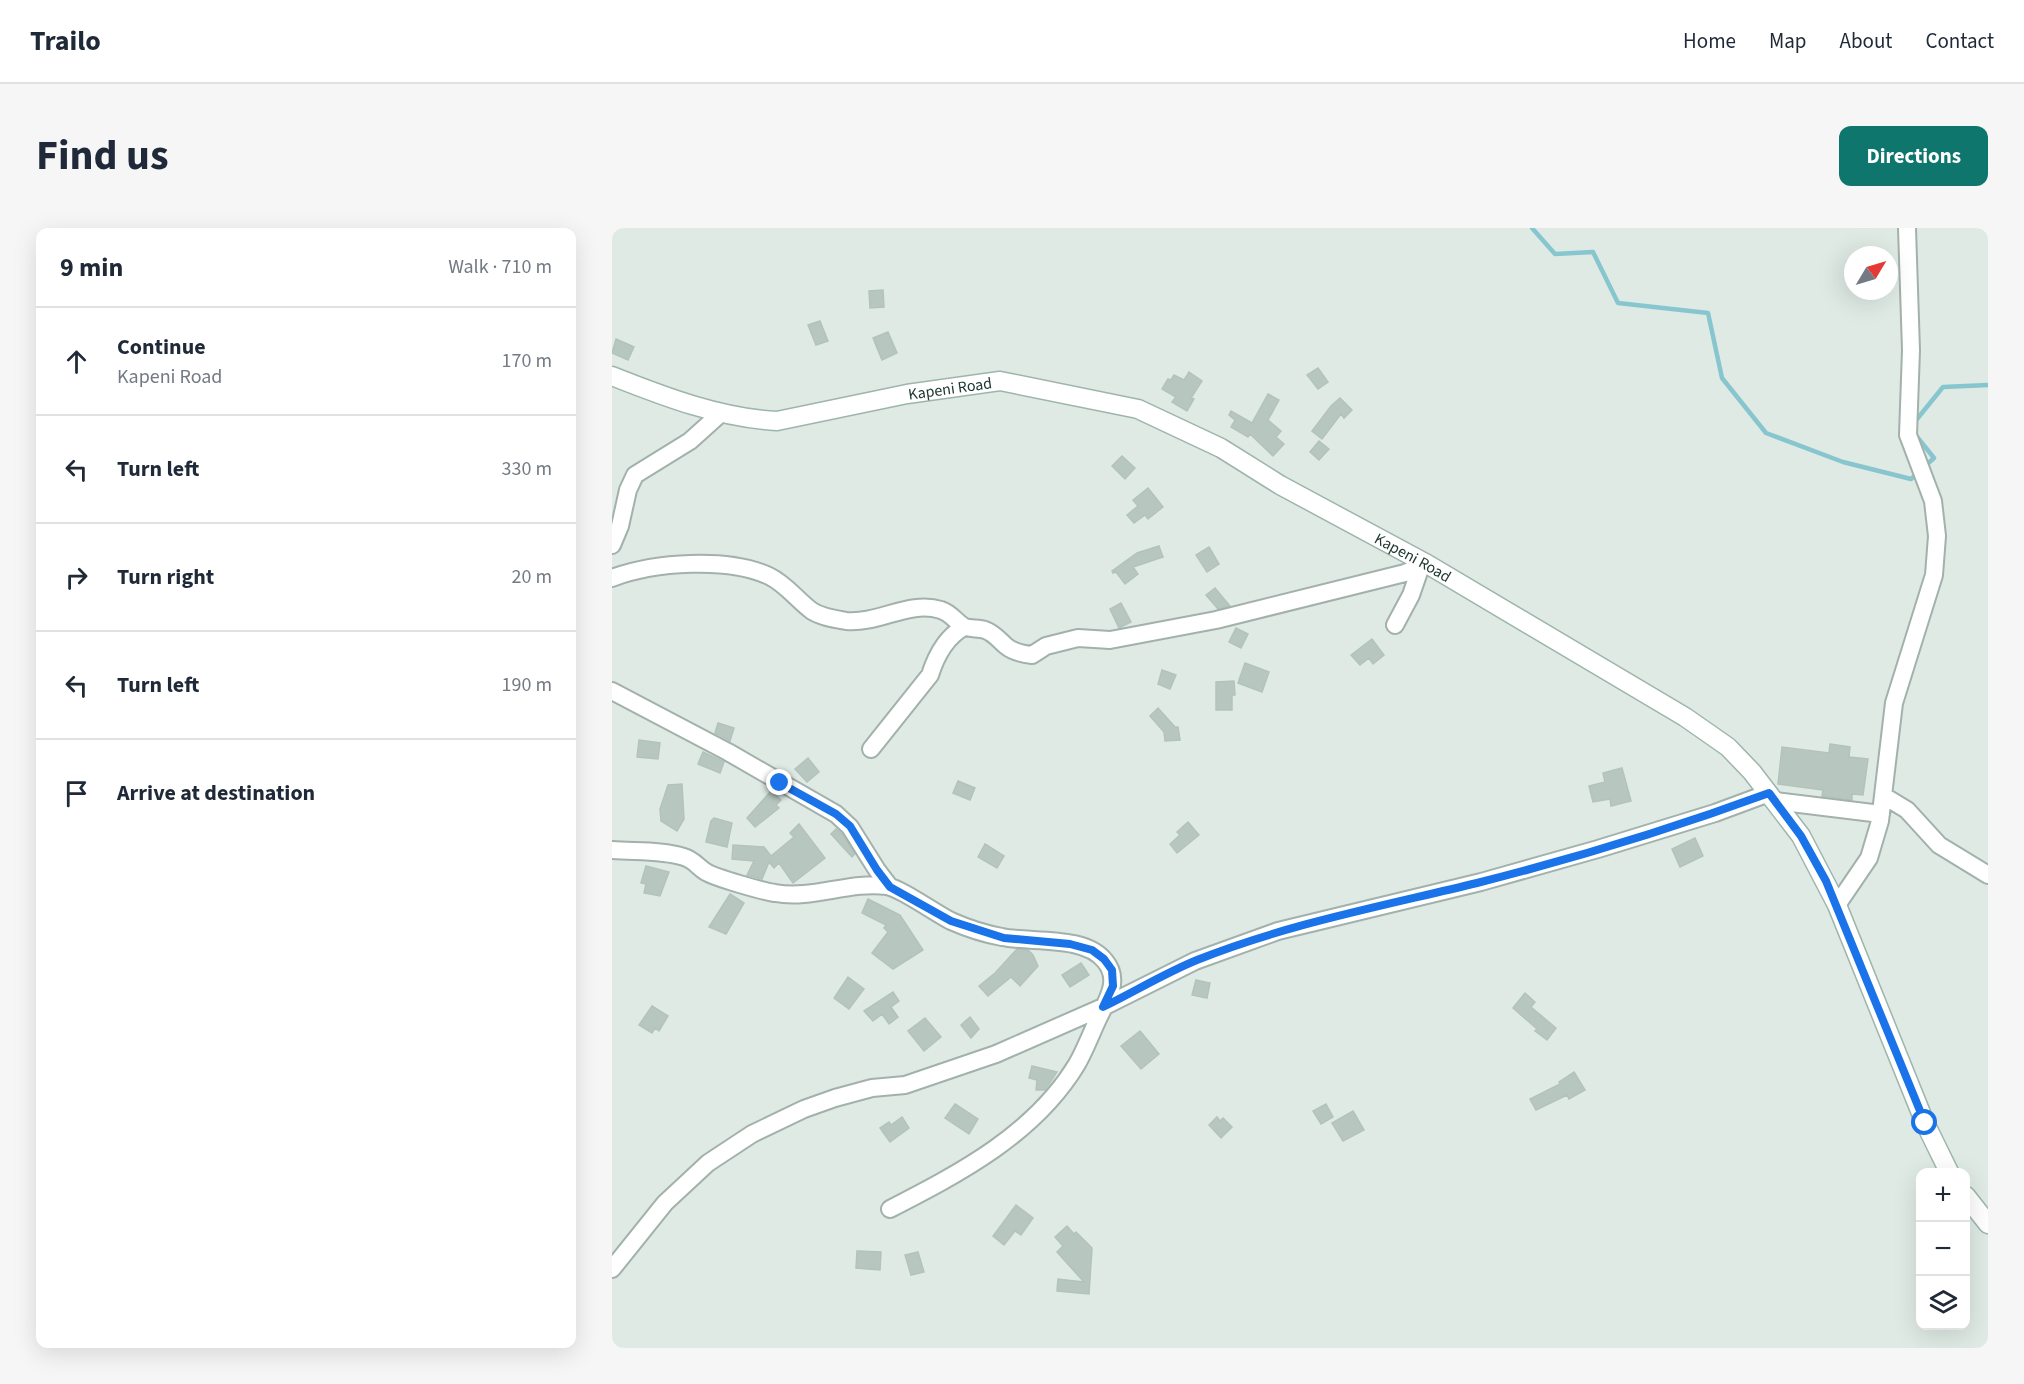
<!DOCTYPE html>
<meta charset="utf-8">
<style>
:root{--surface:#fff;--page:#f6f6f7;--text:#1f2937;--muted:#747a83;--line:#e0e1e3;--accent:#0f766e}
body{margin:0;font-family:"Source Sans 3",sans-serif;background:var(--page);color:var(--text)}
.controls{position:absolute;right:18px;bottom:18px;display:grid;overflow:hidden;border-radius:12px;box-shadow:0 6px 24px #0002}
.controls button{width:54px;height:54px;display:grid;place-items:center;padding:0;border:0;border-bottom:2px solid var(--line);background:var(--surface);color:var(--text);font:30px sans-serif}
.compass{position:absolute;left:1232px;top:18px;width:54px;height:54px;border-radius:50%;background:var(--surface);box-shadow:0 6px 24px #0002;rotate:52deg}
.stop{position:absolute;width:18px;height:18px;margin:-14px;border:4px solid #1a73e8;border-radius:50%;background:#fff}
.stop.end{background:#1a73e8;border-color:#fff;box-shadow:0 2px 6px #0008}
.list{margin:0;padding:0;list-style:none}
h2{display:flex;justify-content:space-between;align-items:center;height:78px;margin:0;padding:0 24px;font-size:26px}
h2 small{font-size:20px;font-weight:400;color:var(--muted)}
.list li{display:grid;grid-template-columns:39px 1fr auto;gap:18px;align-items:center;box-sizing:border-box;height:108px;padding:0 24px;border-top:2px solid var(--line)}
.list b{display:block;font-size:22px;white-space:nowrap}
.list p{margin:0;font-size:20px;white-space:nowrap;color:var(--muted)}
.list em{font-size:20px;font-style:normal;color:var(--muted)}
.icon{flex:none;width:33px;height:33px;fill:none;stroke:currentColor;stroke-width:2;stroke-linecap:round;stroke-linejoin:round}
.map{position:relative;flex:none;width:1376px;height:1120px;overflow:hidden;border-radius:12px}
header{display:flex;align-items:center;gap:36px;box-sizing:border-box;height:84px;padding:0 30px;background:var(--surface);border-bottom:2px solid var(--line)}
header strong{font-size:28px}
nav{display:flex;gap:33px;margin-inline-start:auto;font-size:21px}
.intro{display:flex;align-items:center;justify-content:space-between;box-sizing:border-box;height:144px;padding:0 36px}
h1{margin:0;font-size:42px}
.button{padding:15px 27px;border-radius:12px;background:var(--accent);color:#fff;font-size:21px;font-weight:700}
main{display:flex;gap:36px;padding:0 36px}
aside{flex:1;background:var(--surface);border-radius:12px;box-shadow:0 6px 24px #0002}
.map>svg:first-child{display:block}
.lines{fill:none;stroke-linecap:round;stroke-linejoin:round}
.stream{stroke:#87c6ce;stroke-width:4.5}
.building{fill:#b7c7c0;stroke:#b2c3bb;stroke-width:1.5}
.minor-casing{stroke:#a2b1ac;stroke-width:20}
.secondary-casing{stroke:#9eb5ac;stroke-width:21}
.minor{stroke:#fff;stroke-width:16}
.secondary{stroke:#fff;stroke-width:18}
.route{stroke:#1a73e8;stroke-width:8}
.labels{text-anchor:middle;stroke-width:6;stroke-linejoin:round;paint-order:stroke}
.street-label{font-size:16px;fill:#203932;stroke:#eff7f3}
</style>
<header>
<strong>Trailo</strong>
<nav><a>Home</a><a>Map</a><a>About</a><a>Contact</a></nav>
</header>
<div class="intro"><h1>Find us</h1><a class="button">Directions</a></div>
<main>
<aside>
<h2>9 min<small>Walk · 710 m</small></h2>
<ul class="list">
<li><svg class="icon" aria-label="ahead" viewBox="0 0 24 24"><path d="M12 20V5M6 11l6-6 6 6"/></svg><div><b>Continue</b><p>Kapeni Road</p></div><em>170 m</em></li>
<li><svg class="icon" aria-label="left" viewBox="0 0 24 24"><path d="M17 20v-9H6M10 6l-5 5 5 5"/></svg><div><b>Turn left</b></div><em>330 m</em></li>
<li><svg class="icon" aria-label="right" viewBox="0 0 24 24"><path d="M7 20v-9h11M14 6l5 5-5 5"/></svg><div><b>Turn right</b></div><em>20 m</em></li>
<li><svg class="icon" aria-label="left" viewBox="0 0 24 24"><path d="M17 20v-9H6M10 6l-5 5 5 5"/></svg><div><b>Turn left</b></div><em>190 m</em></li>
<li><svg class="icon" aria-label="arrive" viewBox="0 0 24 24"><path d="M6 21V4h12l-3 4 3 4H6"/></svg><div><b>Arrive at destination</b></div></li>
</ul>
</aside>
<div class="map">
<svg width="1376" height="1120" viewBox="0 0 1376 1120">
<rect width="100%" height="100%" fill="#dfeae5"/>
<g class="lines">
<path class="stream" d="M 920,0 L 943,26 L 981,24 L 1006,75 L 1096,85 L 1110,150 L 1154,205 L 1231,234 L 1299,251 L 1306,245
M 1301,196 L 1331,159 L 1376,157
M 1302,205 L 1322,230 L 1312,239"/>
</g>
<path class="building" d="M 271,62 L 272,79 L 258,80 L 257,63 Z
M 208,93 L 216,113 L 204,117 L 196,97 Z
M 276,104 L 285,125 L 270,132 L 261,110 Z
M 4,111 L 22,119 L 16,132 L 0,125 Z
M 706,140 L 716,154 L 706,161 L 695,147 Z
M 577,144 L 590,153 L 579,170 L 582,171 L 575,183 L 560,174 L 564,169 L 550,161 L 556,151 L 559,152 L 562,147 L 572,152 Z
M 656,166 L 667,172 L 656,192 L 669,203 L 664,209 L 672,216 L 661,228 L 638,206 L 636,209 L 619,199 L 623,192 L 617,187 L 619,183 L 640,195 Z
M 728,170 L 740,182 L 732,190 L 729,186 L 710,211 L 700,203 L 719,178 Z
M 707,213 L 717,221 L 707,232 L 698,224 Z
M 510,228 L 523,240 L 513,251 L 500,238 Z
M 536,260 L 551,279 L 536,291 L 533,287 L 522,295 L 515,287 L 526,278 L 521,272 Z
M 547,318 L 551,329 L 521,339 L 526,346 L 513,356 L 504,344 L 501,345 L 500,343 L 525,325 Z
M 597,319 L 607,336 L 595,344 L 584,327 Z
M 603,360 L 618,378 L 606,381 L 594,367 Z
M 509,375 L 519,394 L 507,400 L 498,381 Z
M 624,400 L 636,406 L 629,420 L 617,414 Z
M 760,411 L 772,427 L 761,436 L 757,430 L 748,437 L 739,427 Z
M 633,435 L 657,444 L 650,464 L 626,455 Z
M 550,442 L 564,447 L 558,461 L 546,456 Z
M 622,453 L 623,467 L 620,467 L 620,482 L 604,482 L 604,454 Z
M 546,480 L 563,499 L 566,499 L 568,512 L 553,513 L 552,504 L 538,488 Z
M 106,495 L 122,500 L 118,513 L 103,505 Z
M 27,512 L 48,515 L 46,531 L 25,529 Z
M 1218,516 L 1238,519 L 1237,529 L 1256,531 L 1251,567 L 1240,566 L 1240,572 L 1210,568 L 1211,562 L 1166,556 L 1170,519 L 1217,525 Z
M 91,524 L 112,534 L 108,545 L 86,536 Z
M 196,530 L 207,544 L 195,554 L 183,541 Z
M 1010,540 L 1019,573 L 999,578 L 998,571 L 981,574 L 977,558 L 993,554 L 991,545 Z
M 346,553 L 363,560 L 358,572 L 341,565 Z
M 70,556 L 72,591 L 65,603 L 49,593 L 48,581 L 56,557 Z
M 159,563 L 169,572 L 164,577 L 167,580 L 143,599 L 135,590 Z
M 102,590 L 120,595 L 115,619 L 94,614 L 99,593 Z
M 576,594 L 587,607 L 565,625 L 558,616 L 568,607 L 565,604 Z
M 187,596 L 213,630 L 181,655 L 167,635 L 162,640 L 157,634 L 150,651 L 135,647 L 142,633 L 120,631 L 121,617 L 152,619 L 159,628 L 182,609 L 178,605 Z
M 224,601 L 230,606 L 243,626 L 240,629 L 219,606 Z
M 1083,610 L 1091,628 L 1068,639 L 1060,621 Z
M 373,616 L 392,628 L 385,640 L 366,629 Z
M 34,638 L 57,644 L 48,668 L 32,665 L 34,656 L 29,655 Z
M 118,666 L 132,675 L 114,706 L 97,699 Z
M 256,671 L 288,687 L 311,722 L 281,741 L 260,725 L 276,704 L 272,700 L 274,697 L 250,685 Z
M 405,721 L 416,722 L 421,727 L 426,738 L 408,758 L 399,749 L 376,768 L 367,758 L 383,745 Z
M 469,735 L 477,747 L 458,759 L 450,747 Z
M 236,749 L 252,761 L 237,781 L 222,770 Z
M 584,752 L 598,755 L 595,770 L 580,767 Z
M 281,764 L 287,773 L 279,779 L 286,789 L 277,796 L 270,786 L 261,793 L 252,783 Z
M 913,765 L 923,774 L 919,779 L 944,800 L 935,812 L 923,803 L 925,801 L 901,780 Z
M 40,778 L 56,788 L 47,803 L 43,800 L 40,805 L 27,797 Z
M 358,789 L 367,801 L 359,810 L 349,797 Z
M 313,790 L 329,809 L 312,823 L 296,803 Z
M 528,803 L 547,826 L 529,841 L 509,818 Z
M 420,838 L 445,844 L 433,862 L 424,862 L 425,852 L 417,850 Z
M 962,844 L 973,862 L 957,871 L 955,867 L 924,882 L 918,871 L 948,856 L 947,854 Z
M 343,876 L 366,891 L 357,906 L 333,890 Z
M 714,876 L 721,889 L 709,896 L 701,883 Z
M 741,883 L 752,902 L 731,913 L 720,895 Z
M 290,889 L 297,900 L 278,914 L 268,900 L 277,894 L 279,897 Z
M 605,889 L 608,893 L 611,890 L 620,899 L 609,910 L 597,897 Z
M 404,977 L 421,990 L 409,1007 L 403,1003 L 392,1017 L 381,1008 Z
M 455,998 L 462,1006 L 464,1004 L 480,1020 L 477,1066 L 445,1063 L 446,1051 L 472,1054 L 445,1024 L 451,1018 L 443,1009 Z
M 245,1023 L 269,1024 L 268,1042 L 244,1040 Z
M 306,1024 L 312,1044 L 299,1047 L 293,1027 Z"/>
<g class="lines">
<g class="minor-casing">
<path id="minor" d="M 0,317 L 8,298 L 16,262 L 23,247 L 78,213 L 108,186
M 0,350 C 42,334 116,329 157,348 C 174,356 185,372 200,383 C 209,389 223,391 234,393 C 267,396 297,372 329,382 C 340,386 342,392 351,398 C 356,401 366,400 373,402 C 382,405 387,412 394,418 C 401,424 411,426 420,427 L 434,418 L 466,410 L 498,412 L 604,392 L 793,345 L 815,336
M 783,397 L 799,367 L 809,338
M 0,463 L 116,524 L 224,586 L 238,599 L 265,642 L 278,659
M 259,521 L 318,447 C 324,428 334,409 352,399
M 1272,568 L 1295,582 L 1327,617 L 1376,647
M 1163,573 L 1269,586
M 0,622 C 23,624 50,622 72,629 C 82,632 86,639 94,644 C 104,650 150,663 163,665 C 200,672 237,653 275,658 C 290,661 323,685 339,693 C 355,700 373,706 390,709 C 420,715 473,707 493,733 C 509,752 495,772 486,791 C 479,806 473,822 465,836 C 423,906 348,945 278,981
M 1225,677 L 1257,630 L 1268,593 L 1282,475 L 1322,347 L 1325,308 L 1321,273 L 1296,207 L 1299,122 L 1295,0
M 0,1041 L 53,975 L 96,935 L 140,906 L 192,881 L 223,870 L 260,860 L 293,857 L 384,826 L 491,779 L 583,733 L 666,703 L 869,654 L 986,621 L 1103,585 L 1157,565"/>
</g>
<g class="secondary-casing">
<g id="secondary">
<path id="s1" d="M 0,148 C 53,169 108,190 165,193 L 295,166 L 388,153 L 526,181 L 609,220 L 668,257 L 815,336 L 1073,489 L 1116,519 L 1140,544 L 1189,608 L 1225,677 L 1313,895 L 1337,944"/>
<path d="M 1354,968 L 1376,996"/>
</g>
</g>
<use href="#minor" class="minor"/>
<use href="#secondary" class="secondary"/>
</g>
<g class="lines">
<path class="route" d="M 168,555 L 224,586 L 238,598 L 265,642 L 278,659 L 339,693 L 392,710 L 458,716 L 480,722 L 492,731 L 500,742 L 501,758 L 491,779 C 522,764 553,745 585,732 C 675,696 771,678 865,655 C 964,630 1062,600 1157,565 L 1189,608 L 1214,653 L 1313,895"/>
</g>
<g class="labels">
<g class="street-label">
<text dy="6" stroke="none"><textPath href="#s1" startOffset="348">Kapeni Road</textPath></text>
<text dy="6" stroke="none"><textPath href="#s1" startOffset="852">Kapeni Road</textPath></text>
</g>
</g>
</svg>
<div class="controls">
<button>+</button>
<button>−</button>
<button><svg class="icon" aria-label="layers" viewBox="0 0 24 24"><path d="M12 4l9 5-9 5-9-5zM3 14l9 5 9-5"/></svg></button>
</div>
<svg class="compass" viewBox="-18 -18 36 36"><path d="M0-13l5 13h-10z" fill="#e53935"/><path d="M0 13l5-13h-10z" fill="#747a83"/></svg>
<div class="stop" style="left:1313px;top:895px"></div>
<div class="stop end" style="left:168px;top:555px"></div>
</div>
</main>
